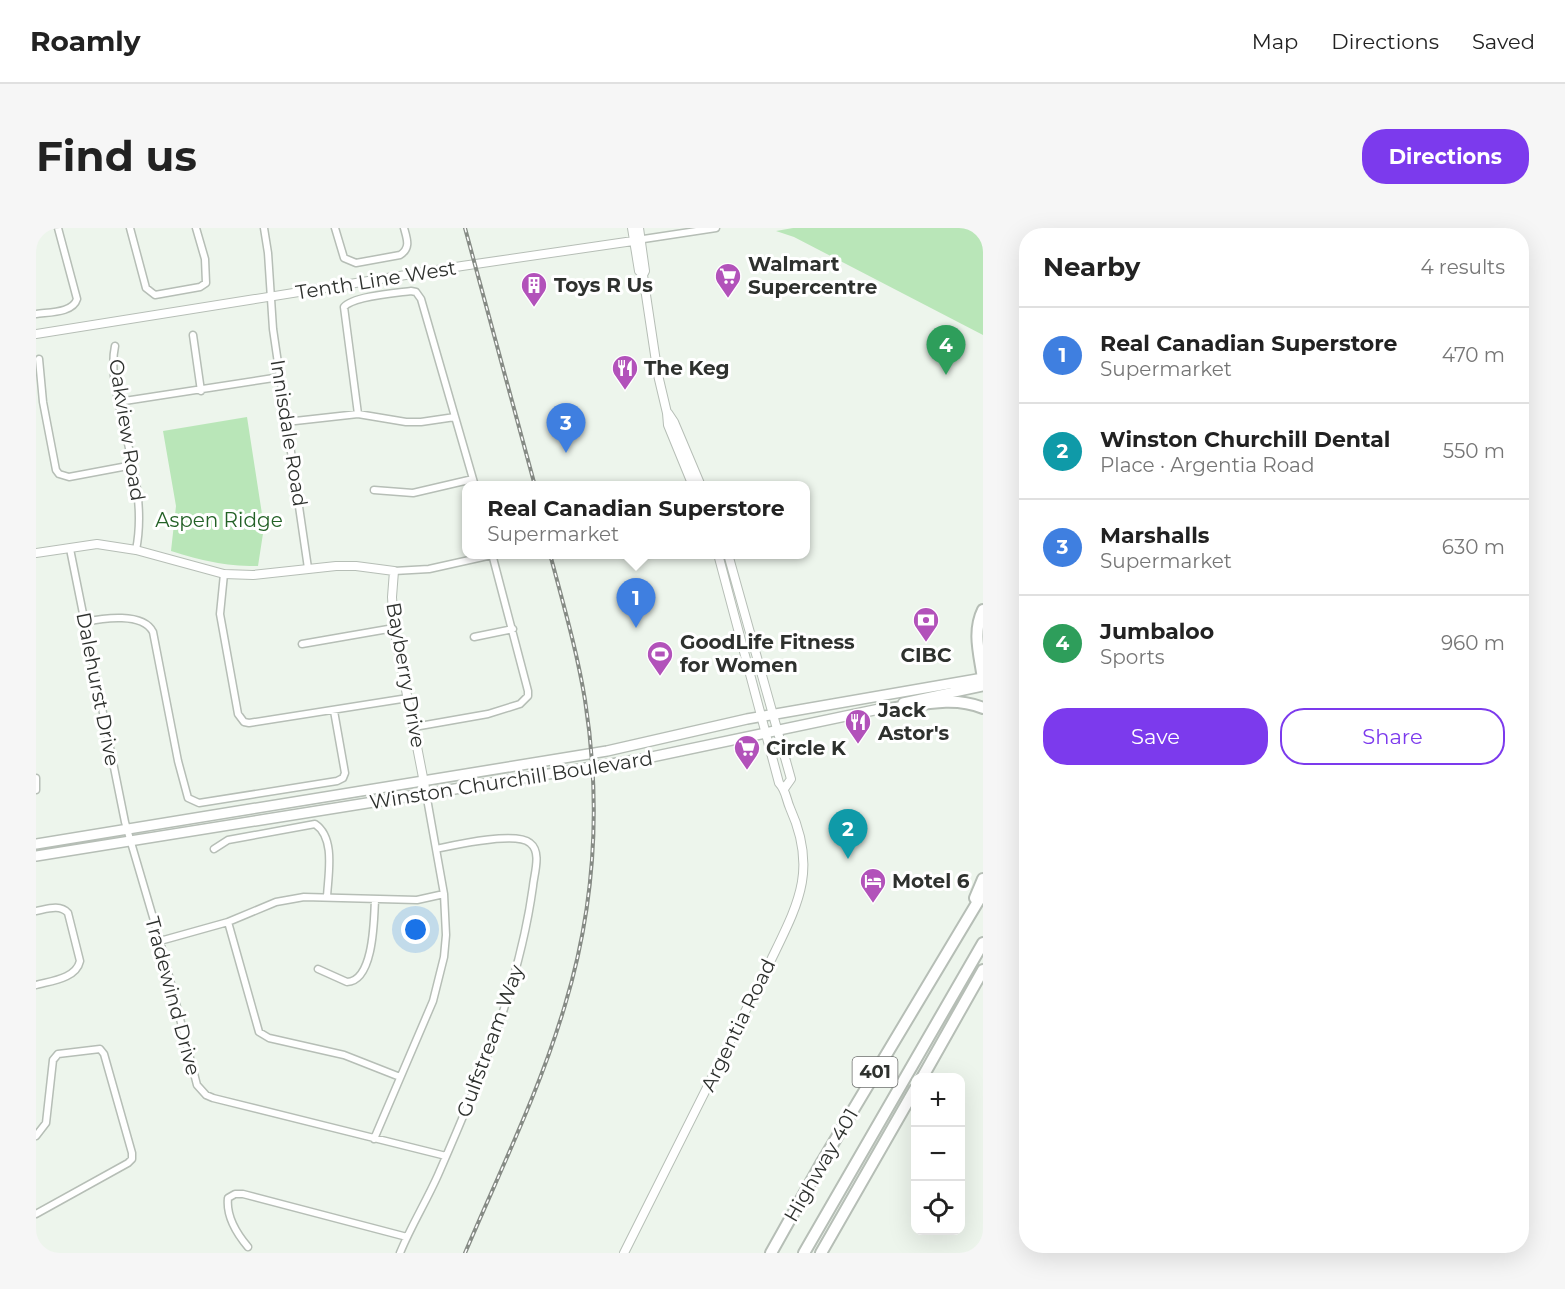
<!DOCTYPE html>
<meta charset="utf-8">
<style>
:root{--surface:#fff;--page:#f6f6f6;--text:#222;--muted:#767676;--line:#e0e0e0;--accent:#7c3aed}
body{margin:0;font-family:Montserrat,sans-serif;background:var(--page);color:var(--text)}
.controls{position:absolute;right:18px;bottom:18px;display:grid;overflow:hidden;border-radius:12px;box-shadow:0 6px 24px #0002}
.controls button{width:54px;height:54px;display:grid;place-items:center;padding:0;border:0;border-bottom:2px solid var(--line);background:var(--surface);color:var(--text);font:30px sans-serif}
.you{position:absolute;left:380px;top:702px;width:21px;height:21px;margin:-15px;border:4px solid #fff;border-radius:50%;background:#1a73e8;box-shadow:0 0 0 9px #1a73e833}
.badge{display:grid;place-items:center;width:39px;height:39px;border-radius:50%;background:var(--accent);color:#fff;font-size:20px;font-weight:700}
.pin{position:absolute;translate:-50% -50px;filter:drop-shadow(0 2px 3px #0008)}
.pin::after{content:'';position:absolute;top:32px;width:21px;height:18px;background:inherit;clip-path:polygon(0 0,100% 0,50% 100%)}
.popup{position:absolute;left:426px;top:253px;width:348px;height:78px;box-sizing:border-box;display:grid;place-content:center;border-radius:12px;background:var(--surface);filter:drop-shadow(0 2px 4px #0005);font-size:20px;white-space:nowrap;color:var(--muted)}
.popup b{font-size:22px;color:var(--text)}
.popup::after{content:'';position:absolute;left:50%;top:100%;margin-left:-12px;border:12px solid transparent;border-top-color:var(--surface)}
.list{margin:0;padding:0;list-style:none}
h2{display:flex;justify-content:space-between;align-items:center;height:78px;margin:0;padding:0 24px;font-size:26px}
h2 small{font-size:20px;font-weight:400;color:var(--muted)}
.list li{display:grid;grid-template-columns:39px 1fr auto;gap:18px;align-items:center;box-sizing:border-box;height:96px;padding:0 24px;border-top:2px solid var(--line)}
.list b{display:block;font-size:22px;white-space:nowrap}
.list p{margin:0;font-size:20px;white-space:nowrap;color:var(--muted)}
.list em{font-size:20px;font-style:normal;color:var(--muted)}
.actions{display:flex;gap:12px;padding:18px 24px}
.actions a{flex:1;padding:14px 0;border:2px solid var(--accent);border-radius:24px;text-align:center;font-size:21px;color:var(--accent)}
.actions .main{background:var(--accent);color:#fff}
.icon{flex:none;width:33px;height:33px;fill:none;stroke:currentColor;stroke-width:2;stroke-linecap:round;stroke-linejoin:round}
.map{position:relative;flex:none;width:947px;height:1025px;overflow:hidden;border-radius:24px}
header{display:flex;align-items:center;gap:36px;box-sizing:border-box;height:84px;padding:0 30px;background:var(--surface);border-bottom:2px solid var(--line)}
header strong{font-size:28px}
nav{display:flex;gap:33px;margin-inline-start:auto;font-size:21px}
.intro{display:flex;align-items:center;justify-content:space-between;box-sizing:border-box;height:144px;padding:0 36px}
h1{margin:0;font-size:42px}
.button{padding:15px 27px;border-radius:24px;background:var(--accent);color:#fff;font-size:21px;font-weight:700}
main{display:flex;gap:36px;padding:0 36px}
aside{flex:1;background:var(--surface);border-radius:24px;box-shadow:0 6px 24px #0002}
.map>svg:first-child{display:block}
.green{fill:#b9e6b8}
.lines{fill:none;stroke-linecap:round;stroke-linejoin:round}
.minor-casing{stroke:#b6beb6;stroke-width:9}
.tertiary-casing{stroke:#b6beb6;stroke-width:10}
.secondary-casing{stroke:#b6beb6;stroke-width:12}
.motorway-casing{stroke:#b6beb6;stroke-width:14}
.minor{stroke:#fff;stroke-width:6}
.tertiary{stroke:#fff;stroke-width:8}
.secondary{stroke:#fff;stroke-width:9}
.motorway{stroke:#fff;stroke-width:10}
.rail-casing{stroke:#868b85;stroke-width:4}
.rail{stroke:#fff;stroke-width:1.5;stroke-dasharray:4.5;stroke-linecap:butt}
.labels{text-anchor:middle;stroke-width:6;stroke-linejoin:round;paint-order:stroke}
.shield{fill:#fff;stroke:#6d6f6d;stroke-width:1.5}
.shield-label{font-size:18px;font-weight:bold;fill:#2e312e}
.poi-label{font-size:20px;font-weight:bold;fill:#2e312e;stroke:#fff;text-anchor:start}
.street-label{font-size:20px;fill:#2e312e;stroke:#fff}
.park-label{font-size:20px;fill:#236126;stroke:#fff}
</style>
<header>
<strong>Roamly</strong>
<nav><a>Map</a><a>Directions</a><a>Saved</a></nav>
</header>
<div class="intro"><h1>Find us</h1><a class="button">Directions</a></div>
<main>
<div class="map">
<svg width="947" height="1025" viewBox="0 0 947 1025">
<rect width="100%" height="100%" fill="#edf5ec"/>
<path class="green" d="M 757,0 L 947,0 L 947,107 L 758,9 L 740,3 Z
M 211,189 L 228,299 L 222,338 C 188,338 167,333 135,323 L 140,278 L 127,203 Z"/>
<g class="lines">
<g class="minor-casing">
<path id="minor" d="M 94,0 L 110,60 L 119,67 L 164,59 L 170,55 L 169,31 L 160,0
M 228,0 L 232,25 L 237,101 L 272,340
M 299,0 L 308,30 L 320,35 L 364,27 C 375,20 371,11 368,0
M 601,12 L 680,0
M 0,86 C 13,84 37,85 41,71 L 22,0
M 157,107 L 165,163
M 79,118 C 74,142 81,167 86,190 C 96,234 109,277 100,322
M 3,131 L 7,174 L 20,242 L 23,246 L 33,249 L 97,237
M 82,174 L 244,149
M 322,186 L 308,79 C 317,68 360,65 375,63 L 380,64 L 385,71 L 439,258
M 250,194 L 322,186 L 370,194 L 385,194 L 419,189
M 338,262 L 377,265 L 437,251
M 34,321 L 89,594 L 124,713 L 161,857 L 170,867 L 177,870 L 410,928
M 358,343 L 393,341 L 456,327
M 188,346 L 184,386 L 202,486 L 208,494 L 213,495 L 372,470
M 49,394 C 67,390 107,384 117,404 L 142,533 L 152,570 L 163,575 L 301,553 L 307,550 L 309,545 L 298,483
M 438,409 L 477,401
M 266,416 L 358,400
M 378,499 L 452,486 L 484,476 L 492,468 L 492,463 L 456,326
M 0,550 L 0,562
M 178,621 L 192,612 L 279,596 C 300,610 292,647 291,669
M 0,683 C 11,681 24,676 32,685 L 44,733 C 40,751 14,753 0,757
M 192,694 L 223,804 L 233,810 L 308,827 L 364,849
M 124,713 L 192,694 L 240,674 L 268,669 L 381,672 L 408,666
M 282,741 L 311,754 C 338,753 338,691 339,671
M 0,908 L 10,895 L 17,832 L 22,826 L 64,821 L 68,826 L 96,925 L 96,931 L 92,935 L 0,986
M 338,911 L 397,773 L 408,729 L 410,707 L 408,666 L 390,565
M 212,1019 C 201,1006 190,988 192,970 L 199,966 L 207,966 L 371,1009
M 364,1025 C 375,998 390,974 402,947 C 443,853 483,760 497,658 C 498,646 506,624 494,615 C 480,603 419,617 400,621"/>
</g>
<g class="tertiary-casing">
<path id="tertiary" d="M 596,0 L 603,43 L 607,47
M 603,0 L 609,43 L 607,47 L 622,147 L 631,185 L 632,197 L 657,258
M 0,106 L 426,38 L 597,13
M 632,185 L 638,194 L 665,258
M 0,325 L 61,316 L 100,322 L 188,346 L 217,347 L 300,338 L 320,338 L 358,343 L 356,369 L 358,400 L 390,565
M 692,326 L 755,551 L 748,561
M 0,1019 L 0,1025
M 588,1025 L 735,732 C 762,676 782,642 754,580 C 750,571 750,562 743,555 L 682,326"/>
</g>
<g class="secondary-casing">
<path id="secondary" d="M 867,475 L 947,458
M 0,616 L 571,523 L 711,491 L 947,450
M 0,628 L 606,531 L 848,480"/>
</g>
<g class="motorway-casing">
<path id="motorway" d="M 947,382 C 936,404 944,428 947,451
M 844,482 C 878,479 914,466 947,480
M 939,670 L 947,651
M 886,850 L 947,742
M 735,1025 L 786,934 L 947,665
M 768,1025 L 947,715
M 785,1025 L 879,861"/>
</g>
<use href="#minor" class="minor"/>
<use href="#tertiary" class="tertiary"/>
<use href="#secondary" class="secondary"/>
<use href="#motorway" class="motorway"/>
<g class="rail-casing">
<path id="rail" d="M 429,0 L 499,258
M 429,1025 C 464,943 504,862 529,777 C 559,678 565,574 549,472 C 541,423 527,375 514,326"/>
</g>
<use href="#rail" class="rail"/>
</g>
<defs>
<g id="supermarket-pin" transform="scale(1.35)"><path d="M0 17L-7.5 6A9.5 9.5 0 1 1 7.5 6Z" fill="#b252ba" stroke="#fff"/><path d="M-6-5.5h2.5l.6 2H6L4.5 2H-2.5L-4.4-4H-6ZM-1.5 3.2a1.3 1.3 0 1 0 .1 0ZM3 3.2a1.3 1.3 0 1 0 .1 0Z" fill="#fff"/></g>
<g id="building-pin" transform="scale(1.35)"><path d="M0 17L-7.5 6A9.5 9.5 0 1 1 7.5 6Z" fill="#b252ba" stroke="#fff"/><path d="M-4-6H4V6H1V3H-1V6H-4ZM-2.5-4.3h1.7v1.8h-1.7ZM.8-4.3h1.7v1.8H.8ZM-2.5-1h1.7V.8h-1.7ZM.8-1h1.7V.8H.8Z" fill="#fff"/></g>
<g id="restaurant-pin" transform="scale(1.35)"><path d="M0 17L-7.5 6A9.5 9.5 0 1 1 7.5 6Z" fill="#b252ba" stroke="#fff"/><path d="M-5-6h1v4h1v-4h1v4h1v-4h1v5L-1.5 .5V6h-2V.5L-5-1ZM5-6V6H3V1.5H1.5Q1.5-4 5-6Z" fill="#fff"/></g>
<g id="bank-pin" transform="scale(1.35)"><path d="M0 17L-7.5 6A9.5 9.5 0 1 1 7.5 6Z" fill="#b252ba" stroke="#fff"/><path d="M-6-4H6V4H-6ZM0-2.3a2.3 2.3 0 1 0 0 4.6a2.3 2.3 0 1 0 0-4.6Z" fill="#fff"/></g>
<g id="stadium-pin" transform="scale(1.35)"><path d="M0 17L-7.5 6A9.5 9.5 0 1 1 7.5 6Z" fill="#b252ba" stroke="#fff"/><path d="M0-5a6.5 5 0 1 0 0 10a6.5 5 0 1 0 0-10ZM-3.5-1.8h7v3.6h-7Z" fill="#fff"/></g>
<g id="hotel-pin" transform="scale(1.35)"><path d="M0 17L-7.5 6A9.5 9.5 0 1 1 7.5 6Z" fill="#b252ba" stroke="#fff"/><path d="M-6-4.5h1.5V1H6V5H4.5V3h-9V5H-6ZM-4 0a1.8 1.8 0 1 1 3.6 0ZM.5 0V-2.5h3Q6-2.5 6 0Z" fill="#fff"/></g>
</defs>
<g fill-rule="evenodd">
<use href="#supermarket-pin" x="692" y="48"/>
<use href="#building-pin" x="498" y="57"/>
<use href="#restaurant-pin" x="589" y="140"/>
<use href="#bank-pin" x="890" y="392"/>
<use href="#stadium-pin" x="624" y="426"/>
<use href="#restaurant-pin" x="822" y="494"/>
<use href="#supermarket-pin" x="711" y="520"/>
<use href="#hotel-pin" x="837" y="653"/>
</g>
<g class="labels">
<rect class="shield" x="816.5" y="829" width="45" height="30" rx="4.5"/>
<g class="shield-label">
<text x="839" y="850">401</text>
</g>
<g class="poi-label">
<text x="712" y="43">Walmart<tspan x="712" dy="23">Supercentre</tspan></text>
<text x="518" y="64">Toys R Us</text>
<text x="608" y="147">The Keg</text>
<text x="644" y="421">GoodLife Fitness<tspan x="644" dy="23">for Women</tspan></text>
<text x="890" y="434" text-anchor="middle">CIBC</text>
<text x="842" y="489">Jack<tspan x="842" dy="23">Astor's</tspan></text>
<text x="730" y="527">Circle K</text>
<text x="856" y="660">Motel 6</text>
</g>
<g class="street-label">
<text transform="translate(340 52) rotate(-9)" y="7">Tenth Line West</text>
<text transform="translate(91 202) rotate(81)" y="7">Oakview Road</text>
<text transform="translate(253 205) rotate(81)" y="7">Innisdale Road</text>
<text transform="translate(370 447) rotate(80)" y="7">Bayberry Drive</text>
<text transform="translate(62 461) rotate(79)" y="7">Dalehurst Drive</text>
<text transform="translate(475 552) rotate(-9)" y="7">Winston Churchill Boulevard</text>
<text transform="translate(137 768) rotate(75)" y="7">Tradewind Drive</text>
<text transform="translate(702 797) rotate(-64)" y="7">Argentia Road</text>
<text transform="translate(454 813) rotate(-70)" y="7">Gulfstream Way</text>
<text transform="translate(785 937) rotate(-60)" y="7">Highway 401</text>
</g>
<g class="park-label">
<text x="183" y="299">Aspen Ridge</text>
</g>
</g>
</svg>
<div class="controls">
<button>+</button>
<button>−</button>
<button><svg class="icon" aria-label="locate" viewBox="0 0 24 24"><circle cx="12" cy="12" r="6"/><path d="M12 2v4M12 18v4M2 12h4M18 12h4"/></svg></button>
</div>
<div class="you"></div>
<div class="pin badge" style="left:600px;top:400px;background:#3f7fe0">1</div>
<div class="popup"><b>Real Canadian Superstore</b>Supermarket</div>
<div class="pin badge" style="left:812px;top:631px;background:#0f9aa8">2</div>
<div class="pin badge" style="left:530px;top:225px;background:#3f7fe0">3</div>
<div class="pin badge" style="left:910px;top:147px;background:#2e9e5b">4</div>
</div>
<aside>
<h2>Nearby<small>4 results</small></h2>
<ul class="list">
<li><span class="badge" style="background:#3f7fe0">1</span><div><b>Real Canadian Superstore</b><p>Supermarket</p></div><em>470 m</em></li>
<li><span class="badge" style="background:#0f9aa8">2</span><div><b>Winston Churchill Dental</b><p>Place · Argentia Road</p></div><em>550 m</em></li>
<li><span class="badge" style="background:#3f7fe0">3</span><div><b>Marshalls</b><p>Supermarket</p></div><em>630 m</em></li>
<li><span class="badge" style="background:#2e9e5b">4</span><div><b>Jumbaloo</b><p>Sports</p></div><em>960 m</em></li>
</ul>
<div class="actions"><a class="main">Save</a><a>Share</a></div>
</aside>
</main>
